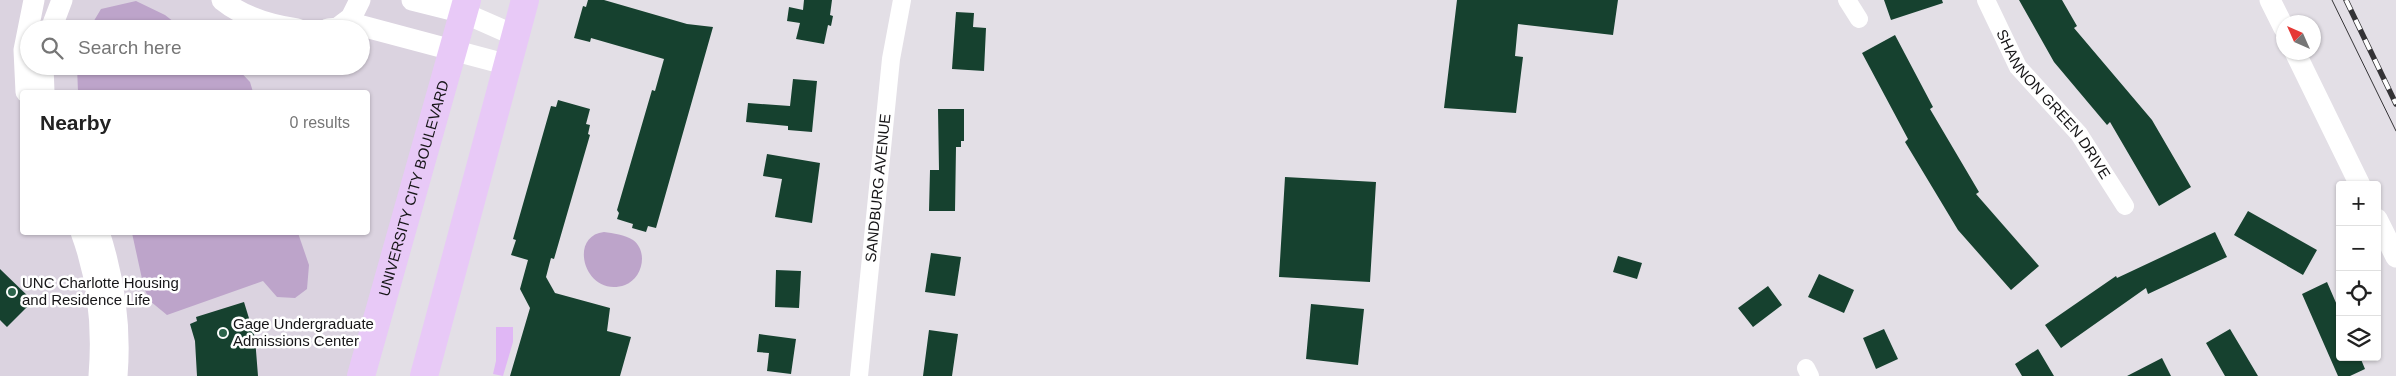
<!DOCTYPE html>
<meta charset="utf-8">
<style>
:root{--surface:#fff;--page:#f6f6f6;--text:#222;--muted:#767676;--line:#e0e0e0}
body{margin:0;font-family:Helvetica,sans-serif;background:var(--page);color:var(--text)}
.controls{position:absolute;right:15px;bottom:15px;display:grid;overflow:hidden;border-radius:5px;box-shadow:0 1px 4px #0004}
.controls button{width:45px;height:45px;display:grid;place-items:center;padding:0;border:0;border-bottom:1px solid var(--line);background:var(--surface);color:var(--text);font:25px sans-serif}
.compass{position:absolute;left:2276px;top:15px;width:45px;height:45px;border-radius:50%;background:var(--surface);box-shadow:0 1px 4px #0004;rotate:315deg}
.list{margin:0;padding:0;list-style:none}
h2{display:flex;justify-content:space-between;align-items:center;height:65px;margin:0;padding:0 20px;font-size:21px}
h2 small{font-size:16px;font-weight:400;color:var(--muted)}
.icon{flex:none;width:28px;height:28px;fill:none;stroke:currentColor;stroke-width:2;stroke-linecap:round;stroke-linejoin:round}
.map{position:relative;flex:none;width:2396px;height:376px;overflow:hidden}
.search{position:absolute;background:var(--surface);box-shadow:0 1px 4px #0004;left:20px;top:20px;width:350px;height:55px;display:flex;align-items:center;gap:12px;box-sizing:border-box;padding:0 18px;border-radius:28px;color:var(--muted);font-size:19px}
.panel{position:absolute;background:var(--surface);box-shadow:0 1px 4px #0004;left:20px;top:90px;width:350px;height:145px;border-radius:5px}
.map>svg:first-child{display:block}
.built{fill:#dbd3e0;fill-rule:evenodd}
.green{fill:#bda4ca}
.water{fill:#e0b7f5}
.building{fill:#16412f}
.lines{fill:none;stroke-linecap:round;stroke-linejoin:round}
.minor{stroke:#fff;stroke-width:18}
.tertiary{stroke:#fff;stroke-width:21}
.primary{stroke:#e8c9f7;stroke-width:28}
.tram{stroke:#343336;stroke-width:1}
.rail-casing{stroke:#343336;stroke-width:5.5}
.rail{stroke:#fff;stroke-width:4;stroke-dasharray:11;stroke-linecap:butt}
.poi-dot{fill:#2c644b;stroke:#fff;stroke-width:2}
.labels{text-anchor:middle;stroke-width:5;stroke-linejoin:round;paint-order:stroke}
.street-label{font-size:15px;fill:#171618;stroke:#fff}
.poi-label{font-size:15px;fill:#171618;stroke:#fff;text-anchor:start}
</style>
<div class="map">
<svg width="2396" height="376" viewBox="0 0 2396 376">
<rect width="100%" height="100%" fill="#e3dfe6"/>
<path class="built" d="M 0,0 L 461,0 L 354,376 L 0,376 ZM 29,29 L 361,29 L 361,66 L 29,66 ZM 22,92 L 368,92 L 368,232 L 22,232 Z"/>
<path class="green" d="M 136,1 L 165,15 L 183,29 L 89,29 L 101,9 Z
M 77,66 L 235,66 L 250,82 L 253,92 L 78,92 Z
M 604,232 C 613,233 625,235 633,240 C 649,252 642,279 625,285 C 585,299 567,236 604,232 Z
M 132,233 L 298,233 L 309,265 L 307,289 L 295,298 L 277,297 L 263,281 L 167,315 L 150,301 L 144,288 Z"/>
<path class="water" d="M 496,327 L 513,327 L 513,342 L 503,376 L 493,374 L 496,361 Z"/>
<path class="building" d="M 588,0 L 604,0 L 687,24 L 713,27 L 656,228 L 648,226 L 646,232 L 632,228 L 633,224 L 617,219 L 619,213 L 617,210 L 652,90 L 655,91 L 664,59 L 591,38 L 590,42 L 574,38 L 583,6 L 586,7 Z
M 804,0 L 832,0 L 830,15 L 833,16 L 831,26 L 828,25 L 824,44 L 796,39 L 800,23 L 787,21 L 789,7 L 803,10 Z
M 1457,0 L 1618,0 L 1613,35 L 1518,24 L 1515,56 L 1523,57 L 1516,113 L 1444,108 Z
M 1884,0 L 1942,0 L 1943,3 L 1891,20 Z
M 2019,0 L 2062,0 L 2077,26 L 2074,28 L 2152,120 L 2191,187 L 2159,206 L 2110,122 L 2107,125 L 2054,62 Z
M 956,12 L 974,13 L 973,27 L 986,28 L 984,71 L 952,69 Z
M 1895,35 L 1933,107 L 1930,109 L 1979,192 L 1976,194 L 2039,266 L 2011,290 L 1958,230 L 1905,142 L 1908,139 L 1862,53 Z
M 793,79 L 817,81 L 812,132 L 788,130 L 788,126 L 746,122 L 748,103 L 790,106 Z
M 558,100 L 590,109 L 586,124 L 590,125 L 588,134 L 590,135 L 554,259 L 551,258 L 546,277 L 555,293 L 610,308 L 607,331 L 631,337 L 620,376 L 510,376 L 530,308 L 520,289 L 528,260 L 511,255 L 516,240 L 513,239 L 551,106 L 556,107 Z
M 938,109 L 964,109 L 964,141 L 961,141 L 961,147 L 956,147 L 955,211 L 929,211 L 930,170 L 939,170 Z
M 767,154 L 820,163 L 812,223 L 775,217 L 782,179 L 763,176 Z
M 1285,177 L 1376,182 L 1370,282 L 1279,277 Z
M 2248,211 L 2317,250 L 2303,275 L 2234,235 Z
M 2215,232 L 2227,257 L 2148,294 L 2146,288 L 2061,348 L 2045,325 L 2116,276 L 2117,278 Z
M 931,253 L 961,257 L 955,296 L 925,292 Z
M 1618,256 L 1642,263 L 1637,279 L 1613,272 Z
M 0,269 L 33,301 L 7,327 L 0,320 Z
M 776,270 L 801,271 L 799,308 L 775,307 Z
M 1819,274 L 1854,290 L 1844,313 L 1808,297 Z
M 2327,282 L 2340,312 L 2340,357 L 2360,357 L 2365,369 L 2350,376 L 2338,376 L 2302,294 Z
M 1768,286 L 1782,305 L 1753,327 L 1738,308 Z
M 244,302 L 255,338 L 258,376 L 197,376 L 195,341 L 190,324 L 197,321 L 196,317 Z
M 1311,304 L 1364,309 L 1358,365 L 1306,359 Z
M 1884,329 L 1898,359 L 1876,369 L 1863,338 Z
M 2230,329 L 2258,376 L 2225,376 L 2206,343 Z
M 929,330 L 958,334 L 952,376 L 923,376 Z
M 759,334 L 796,339 L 791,374 L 767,371 L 769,353 L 757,352 Z
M 2038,349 L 2054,376 L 2022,376 L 2015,364 Z
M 2162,358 L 2171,376 L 2127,376 Z"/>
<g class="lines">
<g class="minor">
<path d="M 1847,0 L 1859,19"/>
<path id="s1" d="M 1986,0 L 2018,67 L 2079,134 L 2125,206"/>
<path d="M 1806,368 L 1810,376"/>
<path id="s2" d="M 859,376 L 891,59 L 902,0"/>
</g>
<path class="tertiary" d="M 222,0 C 243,17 270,25 297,29
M 412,0 L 464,13 L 516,36
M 2270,0 L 2284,28
M 339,27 L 351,18 L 360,0
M 51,29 L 62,0
M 328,29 L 362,26 L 509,65
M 2295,52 L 2360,185
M 43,66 L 44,92
M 26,92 L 24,50 L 34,0
M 2377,219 L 2396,257
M 81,232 C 98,278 103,328 99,376
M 99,232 C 114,278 121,328 117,376"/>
<g class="primary">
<path id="s3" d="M 361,376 L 467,0"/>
<path d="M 424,376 L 525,0"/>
</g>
<path class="tram" d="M 2332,0 L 2396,131"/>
<g class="rail-casing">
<path id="rail" d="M 2346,0 L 2396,104"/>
</g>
<use href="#rail" class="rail"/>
</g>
<g class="poi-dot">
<circle cx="12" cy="292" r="5"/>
<circle cx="223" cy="333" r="5"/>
</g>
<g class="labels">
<g class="street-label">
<text dy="5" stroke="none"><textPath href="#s1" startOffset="125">SHANNON GREEN DRIVE</textPath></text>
<text dy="5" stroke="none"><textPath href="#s3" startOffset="195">UNIVERSITY CITY BOULEVARD</textPath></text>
<text dy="5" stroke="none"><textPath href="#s2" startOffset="189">SANDBURG AVENUE</textPath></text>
</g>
<g class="poi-label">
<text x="22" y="288">UNC Charlotte Housing<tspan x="22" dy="17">and Residence Life</tspan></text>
<text x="233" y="329">Gage Undergraduate<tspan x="233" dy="17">Admissions Center</tspan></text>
</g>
</g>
</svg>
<div class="controls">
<button>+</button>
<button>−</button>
<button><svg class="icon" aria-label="locate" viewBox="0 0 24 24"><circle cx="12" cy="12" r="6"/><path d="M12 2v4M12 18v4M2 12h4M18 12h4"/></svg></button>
<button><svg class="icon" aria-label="layers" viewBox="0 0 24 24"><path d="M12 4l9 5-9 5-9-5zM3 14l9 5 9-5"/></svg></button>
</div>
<svg class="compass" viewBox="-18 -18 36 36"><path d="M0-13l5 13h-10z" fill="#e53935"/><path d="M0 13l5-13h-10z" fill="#767676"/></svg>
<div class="search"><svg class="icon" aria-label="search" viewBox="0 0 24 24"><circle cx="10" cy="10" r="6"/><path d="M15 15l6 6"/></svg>Search here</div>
<section class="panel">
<h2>Nearby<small>0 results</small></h2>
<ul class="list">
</ul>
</section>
</div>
